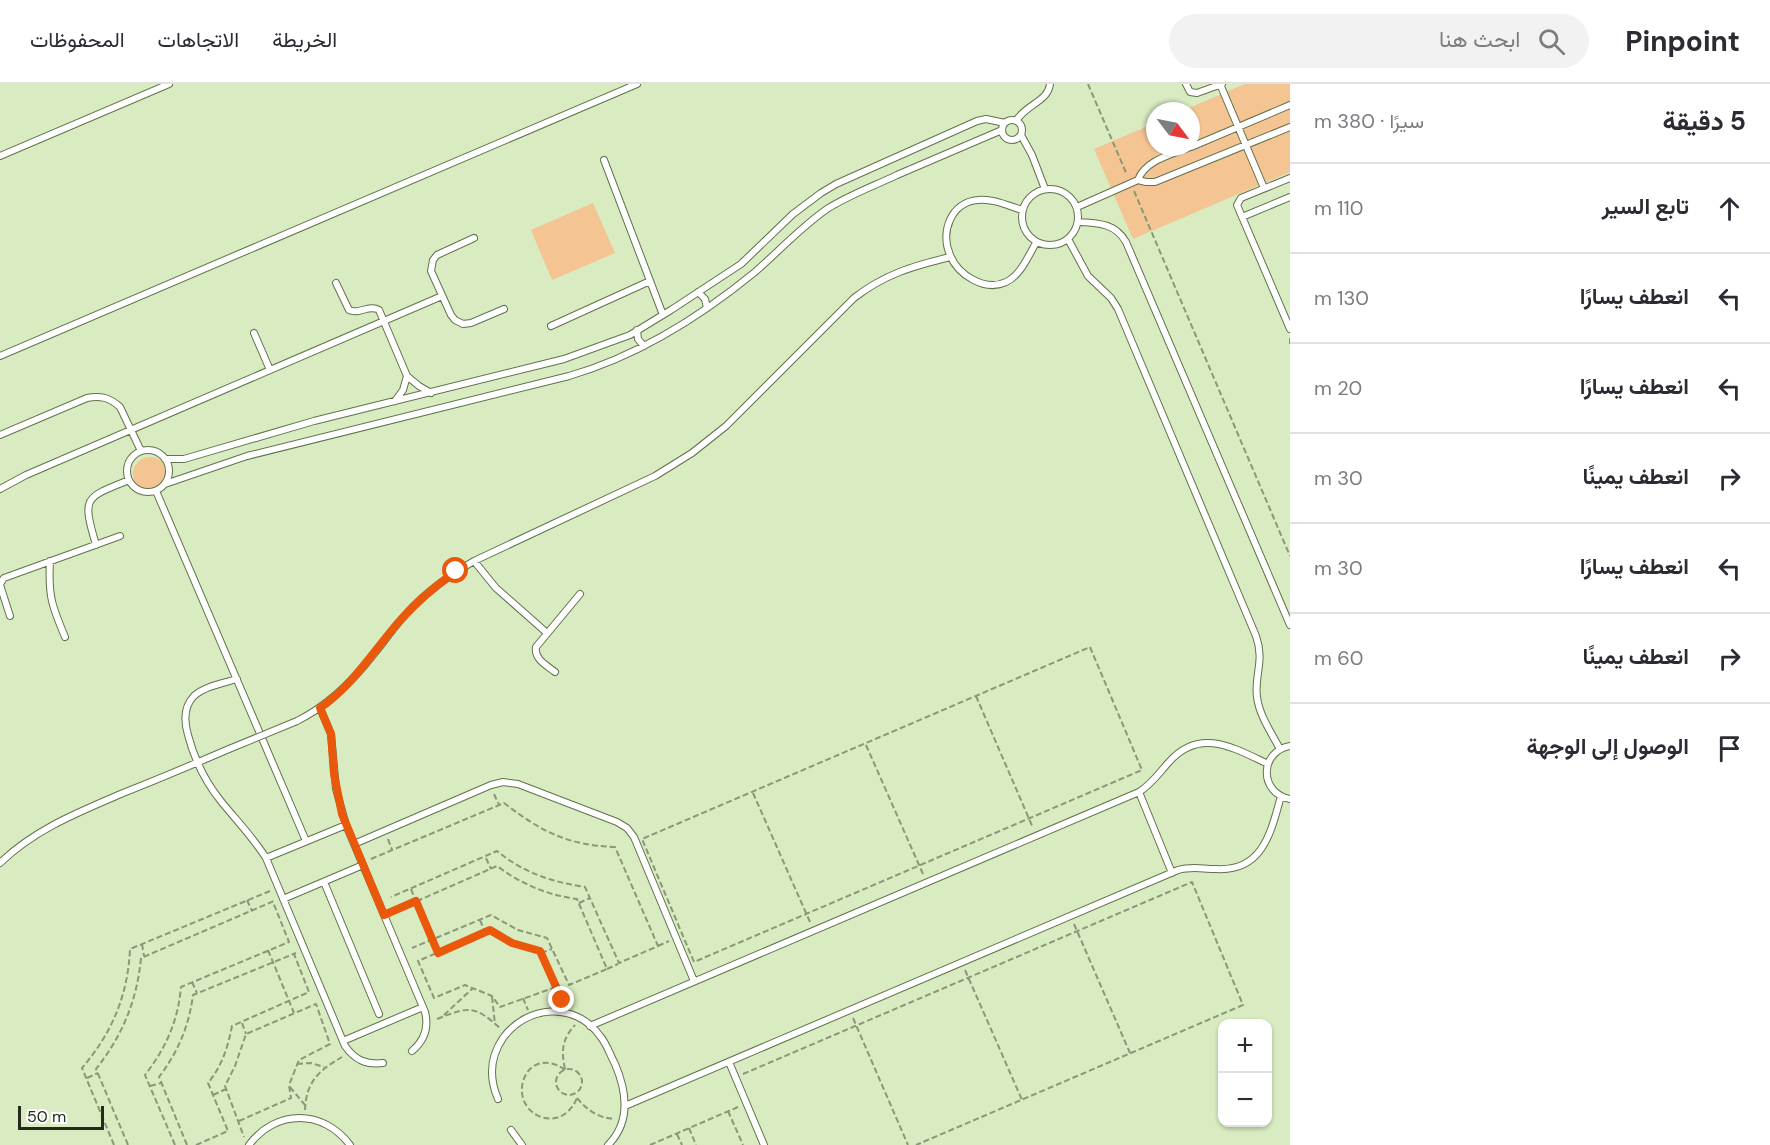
<!DOCTYPE html>
<html lang="ar">
<meta charset="utf-8">
<style>
:root{--surface:#fff;--page:#f2f2f3;--text:#2b2b33;--muted:#7c7c81;--line:#e1e1e2}
body{margin:0;font-family:"DM Sans",Vazirmatn,sans-serif;background:var(--page);color:var(--text);direction:rtl}
.controls{position:absolute;right:18px;bottom:18px;display:grid;overflow:hidden;border-radius:12px;box-shadow:0 2px 4px #0004}
.controls button{width:54px;height:54px;display:grid;place-items:center;padding:0;border:0;border-bottom:2px solid var(--line);background:var(--surface);color:var(--text);font:30px sans-serif}
.compass{position:absolute;left:1146px;top:18px;width:54px;height:54px;border-radius:50%;background:var(--surface);box-shadow:0 2px 4px #0004;rotate:122deg}
.scale{position:absolute;left:18px;bottom:15px;width:86px;box-sizing:border-box;padding-left:6px;border:3px solid #242b1a;border-top:0;font-size:16px;line-height:21px;white-space:nowrap;color:#242b1a;-webkit-text-stroke:4px #fff;paint-order:stroke}
.stop{position:absolute;width:18px;height:18px;margin:-14px;border:4px solid #ea580c;border-radius:50%;background:#fff}
.stop.end{background:#ea580c;border-color:#fff;box-shadow:0 2px 6px #0008}
.list{margin:0;padding:0;list-style:none}
h2{display:flex;justify-content:space-between;align-items:center;height:78px;margin:0;padding:0 24px;font-size:26px}
h2 small{font-size:20px;font-weight:400;color:var(--muted)}
.list li{display:grid;grid-template-columns:39px 1fr auto;gap:18px;align-items:center;box-sizing:border-box;height:90px;padding:0 24px;border-top:2px solid var(--line)}
.list b{display:block;font-size:22px;white-space:nowrap}
.list em{font-size:20px;font-style:normal;color:var(--muted)}
.icon{flex:none;width:33px;height:33px;fill:none;stroke:currentColor;stroke-width:2;stroke-linecap:round;stroke-linejoin:round}
.map{position:relative;flex:none;width:1290px;height:1061px;overflow:hidden;direction:ltr}
header{display:flex;align-items:center;gap:36px;box-sizing:border-box;height:84px;padding:0 30px;background:var(--surface);border-bottom:2px solid var(--line)}
header strong{font-size:28px}
nav{display:flex;gap:33px;margin-inline-start:auto;font-size:21px}
.search{width:420px;height:54px;background:var(--page);display:flex;align-items:center;gap:15px;box-sizing:border-box;padding:0 21px;border-radius:33px;color:var(--muted);font-size:22px}
main{display:flex}
aside{flex:1;background:var(--surface)}
.map>svg:first-child{display:block}
.green{fill:#f4c493}
.lines{fill:none;stroke-linecap:round;stroke-linejoin:round}
.lane-casing{stroke:#62724c;stroke-width:8}
.path{stroke:#8a9778;stroke-width:2;stroke-dasharray:6 3;stroke-linecap:butt}
.lane{stroke:#fff;stroke-width:6}
.lane-bridge-casing{stroke:#62724c;stroke-width:8;stroke-linecap:butt}
.lane-bridge{stroke:#fff;stroke-width:6}
.route{stroke:#ea580c;stroke-width:8}
</style>
<header>
<strong>Pinpoint</strong>
<div class="search"><svg class="icon" aria-label="search" viewBox="0 0 24 24"><circle cx="10" cy="10" r="6"/><path d="M15 15l6 6"/></svg>ابحث هنا</div>
<nav><a>الخريطة</a><a>الاتجاهات</a><a>المحفوظات</a></nav>
</header>
<main>
<aside>
<h2>5 دقيقة<small>سيرًا · 380 m</small></h2>
<ul class="list">
<li><svg class="icon" aria-label="ahead" viewBox="0 0 24 24"><path d="M12 20V5M6 11l6-6 6 6"/></svg><div><b>تابع السير</b></div><em>110 m</em></li>
<li><svg class="icon" aria-label="left" viewBox="0 0 24 24"><path d="M17 20v-9H6M10 6l-5 5 5 5"/></svg><div><b>انعطف يسارًا</b></div><em>130 m</em></li>
<li><svg class="icon" aria-label="left" viewBox="0 0 24 24"><path d="M17 20v-9H6M10 6l-5 5 5 5"/></svg><div><b>انعطف يسارًا</b></div><em>20 m</em></li>
<li><svg class="icon" aria-label="right" viewBox="0 0 24 24"><path d="M7 20v-9h11M14 6l5 5-5 5"/></svg><div><b>انعطف يمينًا</b></div><em>30 m</em></li>
<li><svg class="icon" aria-label="left" viewBox="0 0 24 24"><path d="M17 20v-9H6M10 6l-5 5 5 5"/></svg><div><b>انعطف يسارًا</b></div><em>30 m</em></li>
<li><svg class="icon" aria-label="right" viewBox="0 0 24 24"><path d="M7 20v-9h11M14 6l5 5-5 5"/></svg><div><b>انعطف يمينًا</b></div><em>60 m</em></li>
<li><svg class="icon" aria-label="arrive" viewBox="0 0 24 24"><path d="M6 21V4h12l-3 4 3 4H6"/></svg><div><b>الوصول إلى الوجهة</b></div></li>
</ul>
</aside>
<div class="map">
<svg width="1290" height="1061" viewBox="0 0 1290 1061">
<rect width="100%" height="100%" fill="#d8ebc1"/>
<path class="green" d="M 1245,0 L 1290,0 L 1290,88 L 1133,155 L 1094,65 L 1155,39 L 1155,63 L 1191,63 L 1191,27 L 1182,27 Z
M 593,119 L 615,169 L 552,196 L 531,146 Z
M133 390a17 17 0 1 1 34 0a17 17 0 1 1-34 0Z"/>
<g class="lines">
<g class="lane-casing">
<path id="lane" d="M 1186,0 L 1190,8 L 1197,9 L 1222,0
M 1220,0 L 1264,104
M1002 46a10 10 0 1 1 20 0a10 10 0 1 1-20 0Z
M 1016,37 C 1026,20 1048,18 1050,0
M 1021,51 L 1032,71 L 1045,105
M 1191,63 L 1290,21
M 0,72 L 169,0
M 604,76 L 663,231
M 1290,94 L 1241,114 L 1237,121 L 1290,245
M 1138,96 L 1146,98 L 1155,98 L 1290,43
M1022 133a28 28 0 1 1 56 0a28 28 0 1 1-56 0Z
M 1077,123 L 1138,96 C 1145,76 1173,70 1190,63
M 1022,126 C 1009,122 992,114 978,116 C 951,118 940,148 950,171 C 958,191 985,208 1006,198 C 1021,191 1028,172 1036,159
M 1242,133 L 1290,113
M 1078,138 C 1098,139 1115,139 1126,158 L 1290,541
M 474,154 L 437,171 L 433,176 L 431,187 L 451,231 L 455,236 L 463,240 L 471,239 L 504,225
M 1068,155 L 1088,192 L 1111,214 L 1118,225 L 1256,552 C 1265,577 1254,591 1257,613 C 1259,631 1272,650 1280,665
M 336,199 L 349,226 C 359,231 369,220 379,226 L 407,292 L 419,302 L 431,309
M 698,208 L 705,215 L 707,224
M 551,242 L 650,197
M 637,246 L 638,255 L 644,262
M 254,249 L 270,286
M 0,272 L 637,0
M 395,317 L 403,306 L 407,292
M 0,351 L 87,314 C 101,311 110,314 120,323 L 141,367
M127 387a21 21 0 1 1 42 0a21 21 0 1 1-42 0Z
M 165,375 L 184,375 L 314,337 L 564,275 L 630,251 L 671,226 L 741,180 L 793,130 L 821,109 L 836,100 L 977,37 L 986,35 L 1005,39
M 165,400 L 247,372 L 569,292 C 638,272 700,233 755,188 C 779,167 801,143 827,125 C 849,111 874,102 897,91 C 932,76 967,61 1002,46
M 0,405 L 26,391 L 442,212
M 156,407 L 306,757
M 96,461 C 82,413 84,414 129,396
M 50,477 C 48,512 52,522 65,553
M 474,477 L 496,504 L 547,549
M 0,500 L 4,494 L 120,452
M 0,501 L 10,532
M 555,588 C 546,581 534,575 536,563 L 580,510
M 237,595 C 224,599 205,602 194,612 C 183,623 184,637 188,651 C 194,674 205,697 220,716 C 236,736 253,753 266,774 L 345,962 C 355,976 366,981 383,979
M 320,624 L 331,650 L 336,705 L 346,741 L 425,928 C 429,944 424,957 412,967
M 297,637 C 327,622 352,598 373,571 C 385,557 395,541 408,528 C 427,507 450,491 474,477 L 655,392 L 692,369 L 726,342 L 854,214 C 885,190 913,182 950,173
M 1290,662 C 1259,668 1259,709 1290,715
M 1139,708 L 1172,789
M 354,760 L 491,701 L 503,698 L 518,700 L 617,738 L 627,744 L 634,753 L 694,897
M 266,774 L 346,741
M 0,779 C 35,745 79,728 123,709 C 159,695 194,680 229,665
M 324,798 L 379,930
M 283,815 L 363,781
M 590,942 L 1139,708 C 1152,700 1159,689 1169,678 C 1200,643 1234,664 1268,680
M 343,957 L 423,923
M 729,978 L 764,1061
M 498,1015 C 489,994 490,973 503,954 C 527,921 575,917 600,952 C 607,960 610,971 615,980 C 627,1008 631,1038 608,1061
M 625,1022 L 1178,786 C 1192,782 1202,785 1216,785 C 1263,788 1271,748 1281,712
M 511,1046 L 522,1061
M 249,1061 C 276,1025 323,1025 350,1061"/>
</g>
<path class="path" d="M 1088,0 L 1127,91
M 1134,107 L 1290,472
M 1290,254 L 1290,263
M 1090,563 L 1142,686 L 694,878 L 642,755 Z
M 976,612 L 1033,744
M 866,661 L 923,790
M 753,709 L 810,838
M 494,710 L 499,721
M 388,755 L 392,766
M 486,774 L 491,785
M 371,775 L 504,719 C 542,748 567,761 615,763 L 658,862 L 619,879 L 585,803 C 552,798 524,789 497,767 L 391,813
M 411,805 L 437,869
M 247,816 L 252,827
M 579,819 L 590,814
M 392,828 L 497,782 C 521,800 547,811 577,815 L 607,885 L 569,901 L 547,854 L 518,846 L 491,831 L 412,864
M 480,836 L 485,848
M 1074,840 L 1130,969
M 142,860 L 144,872
M 658,862 L 669,857
M 268,866 L 294,929
M 541,869 L 552,865
M 607,885 L 618,880
M 965,886 L 1022,1016
M 192,898 L 197,909
M 556,903 L 500,923 L 492,912 L 465,901 L 434,914 L 418,877 L 490,846 L 512,859 L 540,867 L 564,921
M 492,913 L 495,940
M 523,914 L 528,926
M 444,931 L 473,904
M 853,934 L 908,1061
M 437,935 C 468,923 473,920 500,944
M 242,939 L 246,950
M 297,980 L 311,979 L 324,983
M556 998a13 13 0 1 1 26 0a13 13 0 1 1-26 0Z
M 565,985 C 561,967 562,955 575,941
M 565,986 C 557,980 548,977 538,980 C 530,983 526,989 523,997 C 514,1032 561,1052 577,1014
M 743,990 L 1192,798 L 1243,921 L 916,1061
M 87,994 L 98,989
M 150,1002 L 161,999
M 290,1003 L 305,1021
M 213,1011 L 226,1005
M 577,1014 C 587,1026 598,1034 615,1035
M 305,1026 C 306,998 319,986 342,973
M 728,1027 L 743,1061
M 239,1037 L 291,1014 L 289,1001 L 299,976 L 330,960 L 316,920 L 246,950 L 235,982 L 225,1002 L 244,1053
M 689,1044 L 696,1061
M 677,1050 L 682,1061
M 114,1061 L 82,984 C 112,949 128,911 130,865 L 270,807
M 128,1061 L 96,985 C 123,951 137,916 141,874 L 274,817
M 175,1061 L 145,991 C 166,964 178,937 181,903 L 289,858 L 273,818
M 187,1061 L 159,993 C 178,968 189,942 193,911 L 296,869
M 196,1061 L 228,1047 L 208,999 C 222,982 228,963 232,942 L 309,908 L 294,870
M 650,1061 L 738,1023"/>
<use href="#lane" class="lane"/>
<g class="lane-bridge-casing">
<path id="lane-bridge" d="M 229,665 L 297,637"/>
</g>
<use href="#lane-bridge" class="lane-bridge"/>
</g>
<g class="lines">
<path class="route" d="M 456,487 C 434,503 414,520 397,540 C 372,569 352,602 320,624 L 331,650 L 334,690 L 342,730 L 384,831 L 416,817 L 438,869 L 490,846 L 512,859 L 540,867 L 562,916"/>
</g>
</svg>
<div class="controls">
<button>+</button>
<button>−</button>
</div>
<svg class="compass" viewBox="-18 -18 36 36"><path d="M0-13l5 13h-10z" fill="#e53935"/><path d="M0 13l5-13h-10z" fill="#7c7c81"/></svg>
<div class="scale">50 m</div>
<div class="stop" style="left:456px;top:487px"></div>
<div class="stop end" style="left:562px;top:916px"></div>
</div>
</main>
